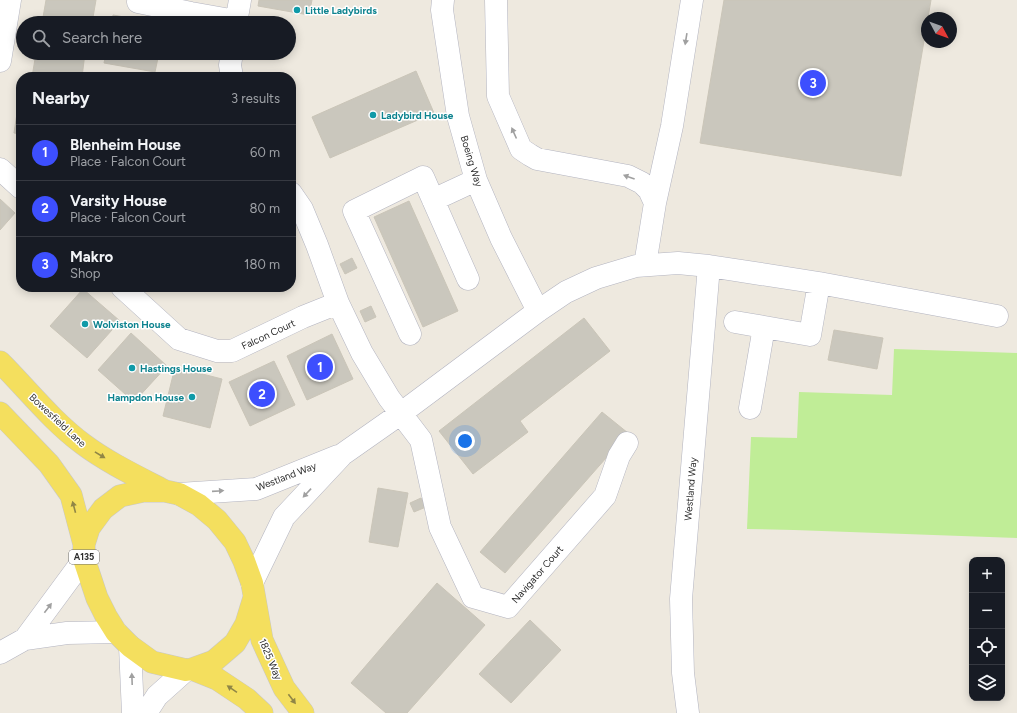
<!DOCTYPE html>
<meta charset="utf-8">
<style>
:root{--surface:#171b24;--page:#242831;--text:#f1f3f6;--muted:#9ea1a6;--line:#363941;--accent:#3d4ffe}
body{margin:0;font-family:Figtree,sans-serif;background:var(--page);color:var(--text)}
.controls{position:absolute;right:12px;bottom:12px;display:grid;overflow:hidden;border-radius:8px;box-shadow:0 2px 10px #0003}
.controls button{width:36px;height:36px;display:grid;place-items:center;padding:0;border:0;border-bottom:1px solid var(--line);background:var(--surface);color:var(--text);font:20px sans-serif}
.compass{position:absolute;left:921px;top:12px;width:36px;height:36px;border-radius:50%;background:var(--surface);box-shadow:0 2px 10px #0003;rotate:131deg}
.you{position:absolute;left:465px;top:441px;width:14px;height:14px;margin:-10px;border:3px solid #fff;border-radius:50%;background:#1a73e8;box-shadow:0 0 0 6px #1a73e833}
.badge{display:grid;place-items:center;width:26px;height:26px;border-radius:50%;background:var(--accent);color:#fff;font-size:13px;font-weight:700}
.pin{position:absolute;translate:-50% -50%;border:2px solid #fff;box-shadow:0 1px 4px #0006}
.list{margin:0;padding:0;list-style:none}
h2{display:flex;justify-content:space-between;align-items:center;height:52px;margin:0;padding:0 16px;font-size:17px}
h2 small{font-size:13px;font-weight:400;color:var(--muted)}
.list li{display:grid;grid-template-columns:26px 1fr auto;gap:12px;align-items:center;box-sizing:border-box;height:56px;padding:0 16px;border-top:1px solid var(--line)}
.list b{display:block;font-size:15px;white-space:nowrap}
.list p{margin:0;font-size:13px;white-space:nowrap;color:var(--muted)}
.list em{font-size:13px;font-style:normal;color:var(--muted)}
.icon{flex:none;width:22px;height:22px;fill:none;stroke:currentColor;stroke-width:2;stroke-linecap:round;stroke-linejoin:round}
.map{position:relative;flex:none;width:1017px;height:713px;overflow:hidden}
.search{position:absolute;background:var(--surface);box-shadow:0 2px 10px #0003;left:16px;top:16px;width:280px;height:44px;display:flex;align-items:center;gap:10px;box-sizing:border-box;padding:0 14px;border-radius:22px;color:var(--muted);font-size:15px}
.panel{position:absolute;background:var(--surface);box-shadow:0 2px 10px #0003;left:16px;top:72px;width:280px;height:220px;border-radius:16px}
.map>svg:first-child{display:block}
.pitch{fill:#c0ed97}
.building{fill:#cac7bd;stroke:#cac5b8}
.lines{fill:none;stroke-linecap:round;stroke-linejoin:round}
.minor-casing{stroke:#b3b4c0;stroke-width:23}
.major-casing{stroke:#c8c8c8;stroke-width:23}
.minor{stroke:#fff;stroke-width:22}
.major{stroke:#f4df5e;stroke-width:22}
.oneway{fill:#a0a0a0}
.oneway2{fill:#908646}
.culture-dot{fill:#0f9aa8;stroke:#fff;stroke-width:1.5}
.labels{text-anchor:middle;stroke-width:3;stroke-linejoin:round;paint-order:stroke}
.shield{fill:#fff;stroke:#6c6c6c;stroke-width:1}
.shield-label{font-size:9px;font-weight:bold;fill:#2d2d2d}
.culture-label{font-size:10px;font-weight:bold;fill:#0d838f;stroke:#fff;text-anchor:start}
.street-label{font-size:10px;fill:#2d2d2d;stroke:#fff}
</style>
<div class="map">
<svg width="1017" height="713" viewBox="0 0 1017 713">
<rect width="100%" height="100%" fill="#eee9df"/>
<path class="pitch" d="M 894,349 L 1017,353 L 1017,538 L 794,530 L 747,529 L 751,437 L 797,438 L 799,392 L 892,395 Z"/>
<path class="building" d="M 46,0 L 96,0 L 92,23 L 42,23 Z
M 259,0 L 312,0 L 309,15 L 258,6 Z
M 724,0 L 931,0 L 901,176 L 700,143 Z
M 113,15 L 158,23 L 112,23 Z
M 36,53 L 85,53 L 82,77 L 32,77 Z
M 106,53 L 159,53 L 155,72 L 104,63 Z
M 416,71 L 434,113 L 330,158 L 312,117 Z
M 18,107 L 21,107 L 21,134 L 14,133 Z
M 0,199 L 15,213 L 0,230 Z
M 409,201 L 458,311 L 423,327 L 374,217 Z
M 352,258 L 357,268 L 345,274 L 340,264 Z
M 83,289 L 120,321 L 87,358 L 50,326 Z
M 371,306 L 376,317 L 365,322 L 360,311 Z
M 584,318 L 610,351 L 520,421 L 528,432 L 473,474 L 439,431 Z
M 834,330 L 883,338 L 877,369 L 828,360 Z
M 131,333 L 167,366 L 134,402 L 98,370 Z
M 332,334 L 353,379 L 307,400 L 287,356 Z
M 274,361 L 295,405 L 250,426 L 229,382 Z
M 175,367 L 222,379 L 210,428 L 163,416 Z
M 602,412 L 628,433 L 505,573 L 480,552 Z
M 378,488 L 408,493 L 398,547 L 369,542 Z
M 421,498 L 426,507 L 414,512 L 410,503 Z
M 437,583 L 485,625 L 407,713 L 386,713 L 351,683 Z
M 530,620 L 561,650 L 511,703 L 479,674 Z"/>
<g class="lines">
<g class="minor-casing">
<path id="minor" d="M 443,0 L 442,10 L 458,116 L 476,180 L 501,238 L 538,311
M 496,0 L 498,96 L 521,149 L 530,155 L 537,159 L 628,176 L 642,183 L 649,190 L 655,203
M 138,2 L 191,13 L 236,21
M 236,23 L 240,0
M 232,53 L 230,65 L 232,77
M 0,61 L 10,0
M 0,169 L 21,188
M 291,193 L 302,209 L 317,245 L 338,303 L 362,353 L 389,398 L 421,440 L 440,527 L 473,597 L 508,607 L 605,496 L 619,456 L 627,443
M 433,200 L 476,180
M 645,265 L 655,203 L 672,126 L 692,0
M 122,287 L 179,339 L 217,351 L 232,351 L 303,317 L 338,303
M 735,322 L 810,335 L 819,283 L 997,316
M 410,334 L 354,211 L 423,177 L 468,279
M 750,408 L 764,327
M 179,494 L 256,489 L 338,456
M 252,583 L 284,517 L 343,454 L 400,414 L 538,311 L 566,292 L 596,278 L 636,266 L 678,263 L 709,266 L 819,283
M 25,639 L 84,559
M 130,646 L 133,713
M 0,653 L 25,639 L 67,633 L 116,632
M 146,713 L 157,696 L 186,670
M 688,713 L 683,673 L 681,599 L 709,266"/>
</g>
<g class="major-casing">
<path id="major" d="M 0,362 C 27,389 52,421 83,444 C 107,462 136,476 163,490
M 0,413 L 49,464 L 71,495 L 84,544
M 254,598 L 246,624 L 235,643 L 214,661 L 192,669 L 186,670 L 152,662 L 130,646 L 116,632 L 106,616 L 97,598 L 84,559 L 84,544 L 89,528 L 103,509 L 120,496 L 143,491 L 165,491 L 179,494 L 199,505 L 217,520 L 235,542 L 244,561 L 252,583 L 262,640 L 284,688 L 303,713
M 192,669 L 217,679 L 247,699 L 262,713"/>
</g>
<use href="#minor" class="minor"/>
<use href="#major" class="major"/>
</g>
<defs><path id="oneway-solid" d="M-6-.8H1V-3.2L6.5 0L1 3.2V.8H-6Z"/></defs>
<g class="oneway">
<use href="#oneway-solid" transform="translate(686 39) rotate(99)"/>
<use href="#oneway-solid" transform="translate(514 133) rotate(-114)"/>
<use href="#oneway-solid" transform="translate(629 177) rotate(-160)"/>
<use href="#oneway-solid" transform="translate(218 491) rotate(-4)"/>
<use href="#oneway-solid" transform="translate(307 493) rotate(133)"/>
<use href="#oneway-solid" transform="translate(48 608) rotate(-53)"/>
<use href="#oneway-solid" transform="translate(132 679) rotate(-92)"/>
</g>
<g class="oneway2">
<use href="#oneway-solid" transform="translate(100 455) rotate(31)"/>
<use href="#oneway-solid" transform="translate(74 507) rotate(-105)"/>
<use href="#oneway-solid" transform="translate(232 689) rotate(-146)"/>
<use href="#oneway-solid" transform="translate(292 699) rotate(53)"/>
</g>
<g class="culture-dot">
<circle cx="297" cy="10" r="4"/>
<circle cx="373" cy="115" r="4"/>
<circle cx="85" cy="324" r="4"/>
<circle cx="132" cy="368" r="4"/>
<circle cx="192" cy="397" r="4"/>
</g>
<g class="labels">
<rect class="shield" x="69" y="550" width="30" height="14" rx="3"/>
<g class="shield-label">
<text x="84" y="560">A135</text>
</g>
<g class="culture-label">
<text x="305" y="14">Little Ladybirds</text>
<text x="381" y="119">Ladybird House</text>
<text x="93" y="328">Wolviston House</text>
<text x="140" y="372">Hastings House</text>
<text x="184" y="401" text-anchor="end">Hampdon House</text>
</g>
<g class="street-label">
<text transform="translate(472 161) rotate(73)" y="4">Boeing Way</text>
<text transform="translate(268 334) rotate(-25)" y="4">Falcon Court</text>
<text transform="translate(58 420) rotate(43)" y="4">Bowesfield Lane</text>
<text transform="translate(286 476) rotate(-21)" y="4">Westland Way</text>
<text transform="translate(690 489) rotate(-85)" y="4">Westland Way</text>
<text transform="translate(537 574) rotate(-49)" y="4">Navigator Court</text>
<text transform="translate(271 659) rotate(67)" y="4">1825 Way</text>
</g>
</g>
</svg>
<div class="controls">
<button>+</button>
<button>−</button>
<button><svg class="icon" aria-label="locate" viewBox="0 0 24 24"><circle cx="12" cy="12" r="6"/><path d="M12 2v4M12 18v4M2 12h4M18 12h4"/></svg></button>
<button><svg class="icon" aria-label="layers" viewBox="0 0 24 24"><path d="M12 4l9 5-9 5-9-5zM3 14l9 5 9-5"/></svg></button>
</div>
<svg class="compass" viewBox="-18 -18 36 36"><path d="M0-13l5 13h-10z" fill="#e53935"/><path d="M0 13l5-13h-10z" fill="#9ea1a6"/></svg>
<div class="you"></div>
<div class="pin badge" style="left:320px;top:367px">1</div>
<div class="pin badge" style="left:262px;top:394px">2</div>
<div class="pin badge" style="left:813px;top:83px">3</div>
<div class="search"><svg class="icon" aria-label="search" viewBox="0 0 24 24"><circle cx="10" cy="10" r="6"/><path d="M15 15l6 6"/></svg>Search here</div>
<section class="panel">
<h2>Nearby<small>3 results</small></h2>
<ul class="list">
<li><span class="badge">1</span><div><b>Blenheim House</b><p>Place · Falcon Court</p></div><em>60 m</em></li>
<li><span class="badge">2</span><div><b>Varsity House</b><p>Place · Falcon Court</p></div><em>80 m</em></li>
<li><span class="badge">3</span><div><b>Makro</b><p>Shop</p></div><em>180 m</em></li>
</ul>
</section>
</div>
